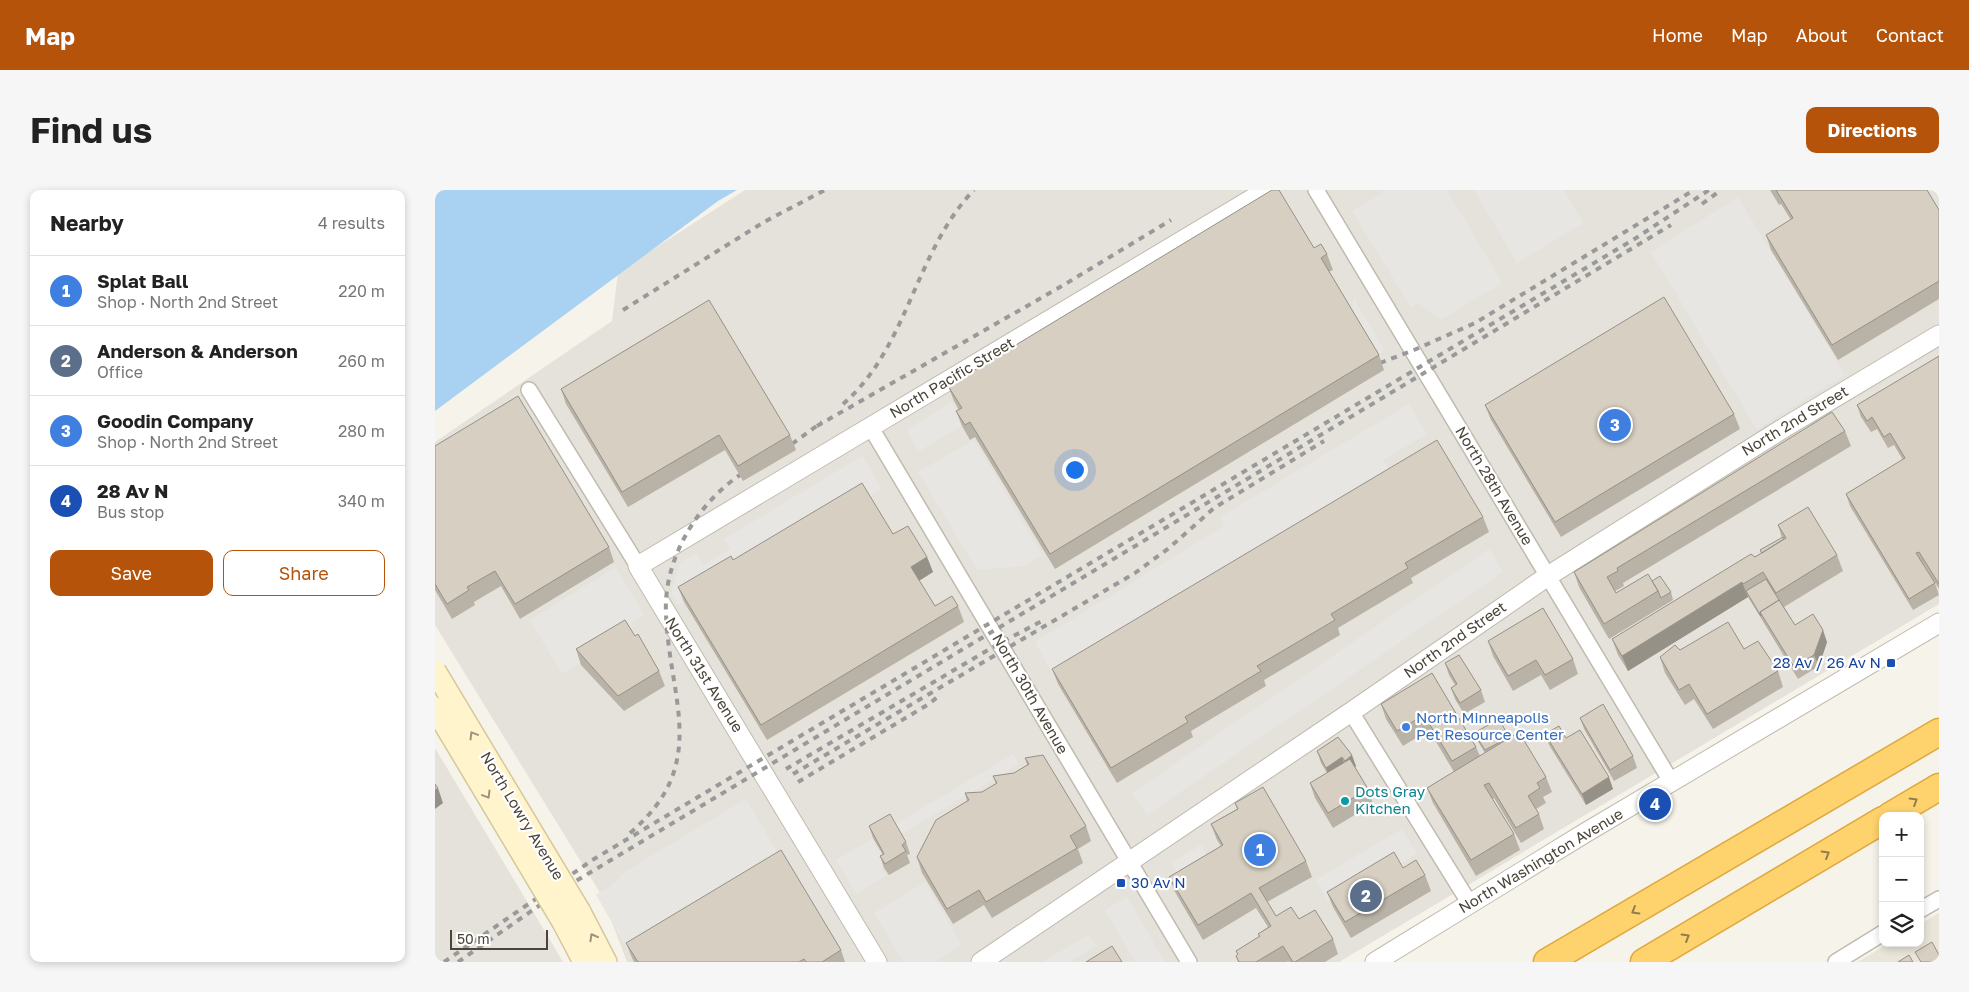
<!DOCTYPE html>
<meta charset="utf-8">
<style>
:root{--surface:#fff;--page:#f6f6f6;--text:#222;--muted:#767676;--line:#e0e0e0;--accent:#b45309}
body{margin:0;font-family:"Golos Text",sans-serif;background:var(--page);color:var(--text)}
.controls{position:absolute;right:15px;bottom:15px;display:grid;overflow:hidden;border-radius:10px;box-shadow:0 2px 8px #0003}
.controls button{width:45px;height:45px;display:grid;place-items:center;padding:0;border:0;border-bottom:1px solid var(--line);background:var(--surface);color:var(--text);font:25px sans-serif}
.scale{position:absolute;left:15px;bottom:12px;width:98px;box-sizing:border-box;padding-left:5px;border:2px solid #4a4439;border-top:0;font-size:14px;line-height:18px;white-space:nowrap;color:#4a4439;-webkit-text-stroke:4px #fff;paint-order:stroke}
.you{position:absolute;left:639px;top:279px;width:18px;height:18px;margin:-12px;border:4px solid #fff;border-radius:50%;background:#1a73e8;box-shadow:0 0 0 8px #1a73e833}
.badge{display:grid;place-items:center;width:32px;height:32px;border-radius:50%;background:var(--accent);color:#fff;font-size:16px;font-weight:700}
.pin{position:absolute;translate:-50% -50%;border:2px solid #fff;box-shadow:0 1px 5px #0006}
.list{margin:0;padding:0;list-style:none}
h2{display:flex;justify-content:space-between;align-items:center;height:65px;margin:0;padding:0 20px;font-size:21px}
h2 small{font-size:16px;font-weight:400;color:var(--muted)}
.list li{display:grid;grid-template-columns:32px 1fr auto;gap:15px;align-items:center;box-sizing:border-box;height:70px;padding:0 20px;border-top:1px solid var(--line)}
.list b{display:block;font-size:19px;white-space:nowrap}
.list p{margin:0;font-size:16px;white-space:nowrap;color:var(--muted)}
.list em{font-size:16px;font-style:normal;color:var(--muted)}
.actions{display:flex;gap:10px;padding:15px 20px}
.actions a{flex:1;padding:11px 0;border:1px solid var(--accent);border-radius:10px;text-align:center;font-size:18px;color:var(--accent)}
.actions .main{background:var(--accent);color:#fff}
.icon{flex:none;width:28px;height:28px;fill:none;stroke:currentColor;stroke-width:2;stroke-linecap:round;stroke-linejoin:round}
.map{position:relative;flex:none;width:1504px;height:772px;overflow:hidden;border-radius:10px}
header{display:flex;align-items:center;gap:30px;box-sizing:border-box;height:70px;padding:0 25px;background:var(--accent);color:#fff}
header strong{font-size:24px}
nav{display:flex;gap:28px;margin-inline-start:auto;font-size:18px}
.intro{display:flex;align-items:center;justify-content:space-between;box-sizing:border-box;height:120px;padding:0 30px}
h1{margin:0;font-size:35px}
.button{padding:12px 22px;border-radius:10px;background:var(--accent);color:#fff;font-size:18px;font-weight:700}
main{display:flex;gap:30px;padding:0 30px}
aside{flex:1;background:var(--surface);border-radius:10px;box-shadow:0 2px 8px #0003}
.map>svg:first-child{display:block}
.residential{fill:#eae5d9}
.industrial{fill:#e5e2dc}
.parking{fill:#e7e6e2}
.water{fill:#a9d1f1}
.lines{fill:none;stroke-linecap:round;stroke-linejoin:round}
.minor-casing{stroke:#c1bbae;stroke-width:18}
.tertiary-casing{stroke:#c1bbae;stroke-width:21}
.secondary-casing{stroke:#d5c89b;stroke-width:24}
.motorway-casing{stroke:#dea83d;stroke-width:29}
.minor{stroke:#fff;stroke-width:15}
.tertiary{stroke:#fff;stroke-width:19}
.secondary{stroke:#fff4cc;stroke-width:21}
.motorway{stroke:#fed36e;stroke-width:26}
.rail{stroke:#999;stroke-width:4;stroke-dasharray:6 6;stroke-linecap:butt}
.secondary-bridge-casing{stroke:#d5c89b;stroke-width:24;stroke-linecap:butt}
.secondary-bridge{stroke:#fff4cc;stroke-width:21}
.wall{fill:#b9b2a6}
.shaded-wall{fill:#969187}
.building{fill:#d7cfc1;stroke:#969187}
.oneway{stroke:#9b937b}
.oneway2{stroke:#927d4e}
.transit-dot{fill:#1a4fb4;stroke:#fff;stroke-width:2}
.shop-dot{fill:#3f7fe0;stroke:#fff;stroke-width:2}
.culture-dot{fill:#0f9aa8;stroke:#fff;stroke-width:2}
.labels{text-anchor:middle;stroke-width:4.5;stroke-linejoin:round;paint-order:stroke}
.street-label{font-size:15px;fill:#4a4439;stroke:#fff}
.transit-label{font-size:15px;fill:#164399;stroke:#fff;text-anchor:end}
.shop-label{font-size:15px;fill:#366cbe;stroke:#fff;text-anchor:start}
.culture-label{font-size:15px;fill:#0d838f;stroke:#fff;text-anchor:start}
</style>
<header>
<strong>Map</strong>
<nav><a>Home</a><a>Map</a><a>About</a><a>Contact</a></nav>
</header>
<div class="intro"><h1>Find us</h1><a class="button">Directions</a></div>
<main>
<aside>
<h2>Nearby<small>4 results</small></h2>
<ul class="list">
<li><span class="badge" style="background:#3f7fe0">1</span><div><b>Splat Ball</b><p>Shop · North 2nd Street</p></div><em>220 m</em></li>
<li><span class="badge" style="background:#5c6f8a">2</span><div><b>Anderson &amp; Anderson</b><p>Office</p></div><em>260 m</em></li>
<li><span class="badge" style="background:#3f7fe0">3</span><div><b>Goodin Company</b><p>Shop · North 2nd Street</p></div><em>280 m</em></li>
<li><span class="badge" style="background:#1a4fb4">4</span><div><b>28 Av N</b><p>Bus stop</p></div><em>340 m</em></li>
</ul>
<div class="actions"><a class="main">Save</a><a>Share</a></div>
</aside>
<div class="map">
<svg width="1504" height="772" viewBox="0 0 1504 772">
<rect width="100%" height="100%" fill="#f6f3eb"/>
<path class="residential" d="M 1504,723 L 1504,772 L 1423,772 L 1454,753 L 1485,753 L 1485,734 Z"/>
<path class="industrial" d="M 310,0 L 1502,0 L 1504,4 L 1504,414 L 904,772 L 192,772 L 167,706 L 0,435 L 0,252 L 177,131 L 183,82 Z
M 0,558 L 90,708 L 128,772 L 0,772 Z"/>
<path class="parking" d="M 947,0 L 1012,0 L 1067,93 L 1005,130 L 984,113 L 976,117 L 917,21 L 948,3 Z
M 1039,0 L 1129,0 L 1148,33 L 1082,73 Z
M 1303,7 L 1410,185 L 1322,239 L 1216,62 Z
M 919,109 L 948,157 L 945,169 L 916,121 Z
M 517,212 L 530,234 L 484,261 L 471,240 Z
M 974,214 L 992,244 L 948,270 L 953,279 L 676,445 L 622,492 L 600,452 L 789,336 L 785,327 Z
M 539,250 L 607,365 L 588,376 L 542,380 L 483,282 Z
M 427,266 L 447,299 L 304,384 L 287,388 L 243,415 L 236,403 L 245,373 L 261,363 L 269,375 L 295,359 L 289,349 Z
M 1054,359 L 1068,382 L 712,625 L 697,603 Z
M 181,377 L 209,425 L 197,432 L 193,444 L 127,484 L 95,430 Z
M 578,564 L 584,574 L 467,644 L 461,634 Z
M 311,609 L 350,675 L 197,767 L 161,705 L 175,697 L 191,681 Z
M 967,639 L 982,664 L 959,677 L 957,674 L 893,712 L 880,690 Z
M 437,649 L 452,675 L 446,678 L 451,686 L 421,704 L 401,670 Z
M 766,655 L 779,677 L 749,695 L 736,673 Z
M 490,692 L 527,755 L 499,772 L 468,772 L 439,723 Z
M 692,707 L 730,772 L 701,772 L 670,720 Z
M 654,744 L 661,756 L 634,772 L 608,772 Z"/>
<path class="water" d="M 0,0 L 302,0 L 283,11 L 0,221 Z"/>
<g class="lines">
<g class="minor-casing">
<path id="minor" d="M 881,0 L 1237,593
M 94,200 L 203,376
M 435,236 L 754,772
M 916,522 L 1035,714
M 1485,720 L 1504,709
M 1401,772 L 1448,743"/>
</g>
<g class="tertiary-casing">
<path id="tertiary" d="M 442,772 L 203,376 L 832,0
M 546,772 L 916,522 L 1113,386 L 1347,239 L 1504,145
M 940,772 L 1150,643 L 1504,433"/>
</g>
<g class="secondary-casing">
<path id="secondary" d="M 145,722 L 171,772
M 128,732 L 149,772"/>
</g>
<g class="motorway-casing">
<path id="motorway" d="M 1455,626 L 1504,597
M 1112,772 L 1504,542
M 1209,772 L 1448,630"/>
</g>
<use href="#minor" class="minor"/>
<use href="#tertiary" class="tertiary"/>
<use href="#secondary" class="secondary"/>
<use href="#motorway" class="motorway"/>
<path class="rail" d="M 1267,14 L 1286,0
M 188,120 L 329,32 L 390,0
M 945,173 L 979,160 L 1040,133 L 1259,0
M 408,214 C 473,158 480,61 539,0
M 382,236 L 627,96 L 736,30
M 357,254 L 387,232
M 351,579 L 565,453 L 607,431
M 358,584 L 700,383 L 734,358 L 779,318 L 889,251
M 363,592 L 494,514 L 506,504
M 195,643 C 276,574 234,509 231,424 C 228,370 262,314 305,285
M 9,772 L 159,669 L 1201,48 L 1274,0
M 23,772 L 131,697 L 1236,35"/>
<g class="secondary-bridge-casing">
<path id="secondary-bridge" d="M 0,481 L 145,722
M 0,518 L 128,732"/>
</g>
<use href="#secondary-bridge" class="secondary-bridge"/>
</g>
<path class="wall" d="M 1335,0 L 1492,0 L 1504,20 L 1504,109 L 1403,170 L 1336,60 L 1331,45 L 1356,30 L 1346,14 L 1344,15 Z
M 879,58 L 892,64 L 898,80 L 894,82 L 944,165 L 949,180 L 620,379 L 540,247 L 535,250 L 527,236 L 521,221 L 524,220 L 519,211 L 513,196 Z
M 1504,166 L 1504,399 L 1488,373 L 1488,374 L 1500,393 L 1504,405 L 1478,420 L 1415,316 L 1411,304 L 1468,270 L 1459,255 L 1453,258 L 1442,239 L 1436,242 L 1426,227 L 1422,215 Z
M 126,199 L 355,245 L 361,260 L 308,291 L 290,260 L 193,317 L 131,214 Z
M 1050,215 L 1299,224 L 1305,239 L 1126,347 L 1056,230 Z
M 1410,241 L 1416,256 L 1188,393 L 1189,396 L 1180,401 L 1181,403 L 1217,391 L 1236,402 L 1238,410 L 1174,449 L 1144,397 L 1139,382 Z
M 0,256 L 174,357 L 179,372 L 85,429 L 66,396 L 39,412 L 40,415 L 17,429 L 0,400 Z
M 1048,327 L 1054,342 L 976,388 L 978,393 L 903,438 L 905,445 L 829,490 L 831,496 L 756,541 L 758,547 L 682,593 L 623,494 L 617,479 Z
M 1343,335 L 1402,365 L 1408,381 L 1349,417 L 1360,435 L 1392,452 L 1384,476 L 1363,489 L 1313,407 L 1193,481 L 1183,465 L 1177,449 L 1326,363 L 1325,360 L 1347,348 Z
M 458,344 L 492,367 L 498,382 L 484,391 L 500,416 L 523,416 L 529,432 L 332,550 L 249,412 L 243,397 L 298,370 Z
M 200,446 L 224,481 L 230,496 L 189,521 L 146,475 L 141,459 Z
M 1053,451 L 1138,469 L 1143,484 L 1115,500 L 1106,485 L 1078,501 L 1058,466 Z
M 1309,459 L 1343,481 L 1348,497 L 1278,539 L 1259,509 L 1250,515 L 1230,483 L 1225,467 L 1245,460 Z
M 1010,473 L 1046,500 L 1050,512 L 1029,524 L 1020,509 L 1016,498 L 1020,495 L 1014,485 Z
M 997,483 L 1041,557 L 1045,566 L 1050,563 L 1042,550 L 1039,543 L 1064,529 L 1074,548 L 1111,587 L 1117,602 L 1108,607 L 1111,613 L 1101,619 L 1104,624 L 1109,639 L 1086,653 L 1059,608 L 1057,609 L 1079,644 L 1085,660 L 1041,686 L 998,613 L 992,598 L 1019,582 L 994,540 L 968,556 L 951,529 L 946,514 Z
M 1145,528 L 1198,566 L 1202,578 L 1179,591 L 1149,539 Z
M 1110,544 L 1131,548 L 1178,599 L 1151,615 L 1114,555 Z
M 903,547 L 921,576 L 920,577 L 933,599 L 938,614 L 898,638 L 880,608 L 875,593 L 892,583 L 886,573 L 882,561 Z
M 590,568 L 651,636 L 656,651 L 643,659 L 648,673 L 557,728 L 549,715 L 518,734 L 487,683 L 482,667 L 532,611 L 530,603 L 547,602 L 561,594 L 558,586 L 579,583 L 592,575 Z
M 800,613 L 871,671 L 877,687 L 832,712 L 841,726 L 864,729 L 898,749 L 903,764 L 890,772 L 854,772 L 853,771 L 852,772 L 803,772 L 801,766 L 803,765 L 801,761 L 824,747 L 823,744 L 833,737 L 821,718 L 768,750 L 740,702 L 734,687 L 786,656 L 782,650 L 776,634 L 802,619 Z
M 434,636 L 471,652 L 475,664 L 472,665 L 475,673 L 454,685 L 449,678 L 445,666 L 448,665 L 438,648 Z
M 990,685 L 996,701 L 916,748 L 898,717 L 892,702 Z
M 191,753 L 406,760 L 410,772 L 199,772 L 197,768 Z"/>
<path class="shaded-wall" d="M 492,367 L 498,382 L 482,392 L 476,377 Z
M 1307,392 L 1313,407 L 1193,481 L 1187,466 Z
M 1388,440 L 1392,452 L 1384,476 L 1379,465 Z
M 917,565 L 921,576 L 914,582 L 910,571 Z
M 907,567 L 911,578 L 895,590 L 891,578 Z
M 1174,587 L 1178,599 L 1151,615 L 1147,604 Z
M 3,598 L 8,613 L 0,619 L 0,600 Z"/>
<path class="building" d="M 837,0 L 844,0 L 879,58 L 886,54 L 892,64 L 886,68 L 944,165 L 615,364 L 535,232 L 530,235 L 521,221 L 527,218 L 513,196 Z
M 1341,0 L 1492,0 L 1504,20 L 1504,91 L 1397,155 L 1331,45 L 1358,28 Z
M 1229,107 L 1299,224 L 1120,332 L 1050,215 Z
M 274,110 L 355,245 L 303,276 L 284,245 L 187,302 L 126,199 Z
M 1504,166 L 1504,394 L 1484,362 L 1481,363 L 1500,393 L 1474,409 L 1411,304 L 1470,268 L 1455,243 L 1449,247 L 1437,227 L 1432,231 L 1422,215 Z
M 83,206 L 174,357 L 80,414 L 60,381 L 32,397 L 34,400 L 12,414 L 0,394 L 0,256 Z
M 1397,222 L 1410,241 L 1182,378 L 1183,381 L 1172,387 L 1181,403 L 1213,384 L 1223,401 L 1169,434 L 1139,382 Z
M 1002,250 L 1048,327 L 970,373 L 973,378 L 896,424 L 900,430 L 822,476 L 826,481 L 750,527 L 753,532 L 676,578 L 617,479 Z
M 427,293 L 458,344 L 473,336 L 492,367 L 476,377 L 500,416 L 517,406 L 523,416 L 326,535 L 243,397 L 296,366 L 298,370 Z
M 1373,317 L 1402,365 L 1341,403 L 1328,382 L 1308,394 L 1307,392 L 1187,466 L 1177,449 L 1316,364 L 1320,367 L 1351,348 L 1343,335 Z
M 1348,347 L 1349,349 L 1327,363 L 1325,360 Z
M 1225,386 L 1236,402 L 1226,408 L 1223,401 L 1217,391 Z
M 1331,389 L 1344,410 L 1325,422 L 1326,426 L 1311,401 Z
M 1344,410 L 1360,435 L 1378,424 L 1388,440 L 1379,465 L 1359,477 L 1325,422 Z
M 1108,418 L 1138,469 L 1110,485 L 1101,470 L 1073,486 L 1053,451 Z
M 190,430 L 200,446 L 203,444 L 224,481 L 183,506 L 141,459 Z
M 1293,432 L 1309,459 L 1323,451 L 1343,481 L 1272,524 L 1254,494 L 1244,500 L 1225,467 L 1240,455 L 1245,460 Z
M 1024,465 L 1046,500 L 1025,513 L 1016,498 L 1022,494 L 1010,473 Z
M 997,483 L 1041,557 L 1017,571 L 989,525 L 962,541 L 946,514 Z
M 1168,514 L 1198,566 L 1175,580 L 1145,528 Z
M 1064,529 L 1074,547 L 1050,560 L 1039,543 Z
M 1124,536 L 1131,548 L 1145,540 L 1174,587 L 1147,604 L 1110,544 Z
M 1084,542 L 1111,587 L 1102,593 L 1105,598 L 1093,606 L 1104,624 L 1081,638 L 1054,593 L 1049,595 L 1079,644 L 1036,670 L 992,598 Z
M 903,547 L 917,565 L 910,571 L 907,567 L 891,578 L 882,561 Z
M 608,565 L 651,636 L 635,646 L 642,658 L 551,712 L 544,700 L 512,719 L 482,667 L 501,630 L 534,610 L 530,603 L 547,602 L 562,593 L 558,586 L 579,583 L 594,574 L 590,568 Z
M 915,569 L 933,599 L 893,623 L 875,593 Z
M 0,594 L 3,598 L 0,600 Z
M 828,597 L 871,671 L 824,698 L 841,726 L 856,717 L 864,729 L 880,720 L 898,749 L 860,772 L 858,772 L 848,756 L 821,772 L 804,772 L 801,766 L 803,764 L 801,761 L 825,746 L 823,744 L 836,736 L 816,703 L 763,735 L 734,687 L 788,655 L 776,634 L 803,619 L 800,613 Z
M 455,624 L 471,652 L 467,655 L 471,661 L 450,674 L 445,666 L 449,664 L 434,636 Z
M 346,660 L 406,760 L 387,772 L 371,772 L 369,769 L 364,772 L 203,772 L 191,753 Z
M 959,662 L 968,678 L 981,670 L 990,685 L 910,732 L 892,702 Z
M 1497,752 L 1504,765 L 1504,771 L 1502,772 L 1486,772 L 1480,762 Z
M 677,756 L 687,772 L 651,772 Z
M 1474,765 L 1478,772 L 1463,772 Z"/>
<defs><path id="oneway-chevron" d="M-2-3.5L2.5 0L-2 3.5" fill="none" stroke-width="1.6" stroke-linecap="round" stroke-linejoin="round" transform="scale(1.25)"/></defs>
<g class="oneway">
<use href="#oneway-chevron" transform="translate(38 545) rotate(-121)"/>
<use href="#oneway-chevron" transform="translate(52 605) rotate(59)"/>
<use href="#oneway-chevron" transform="translate(158 747) rotate(-119)"/>
</g>
<g class="oneway2">
<use href="#oneway-chevron" transform="translate(1479 611) rotate(-31)"/>
<use href="#oneway-chevron" transform="translate(1391 664) rotate(-31)"/>
<use href="#oneway-chevron" transform="translate(1200 721) rotate(150)"/>
<use href="#oneway-chevron" transform="translate(1251 747) rotate(-31)"/>
</g>
<g class="transit-dot">
<rect x="1451" y="468" width="10" height="10" rx="2.5"/>
<rect x="681" y="688" width="10" height="10" rx="2.5"/>
</g>
<circle class="shop-dot" cx="971" cy="537" r="5"/>
<circle class="culture-dot" cx="910" cy="611" r="5"/>
<g class="labels">
<g class="street-label">
<text transform="translate(517 188) rotate(-31)" y="5">North Pacific Street</text>
<text transform="translate(1360 231) rotate(-31)" y="5">North 2nd Street</text>
<text transform="translate(1059 296) rotate(59)" y="5">North 28th Avenue</text>
<text transform="translate(1020 450) rotate(-35)" y="5">North 2nd Street</text>
<text transform="translate(269 485) rotate(58)" y="5">North 31st Avenue</text>
<text transform="translate(595 504) rotate(60)" y="5">North 30th Avenue</text>
<text transform="translate(87 626) rotate(59)" y="5">North Lowry Avenue</text>
<text transform="translate(1106 671) rotate(-31)" y="5">North Washington Avenue</text>
</g>
<g class="transit-label">
<text x="1446" y="478">28 Av / 26 Av N</text>
<text x="696" y="698" text-anchor="start">30 Av N</text>
</g>
<g class="shop-label">
<text x="981" y="533">North Minneapolis<tspan x="981" dy="17">Pet Resource Center</tspan></text>
</g>
<g class="culture-label">
<text x="920" y="607">Dots Gray<tspan x="920" dy="17">Kitchen</tspan></text>
</g>
</g>
</svg>
<div class="controls">
<button>+</button>
<button>−</button>
<button><svg class="icon" aria-label="layers" viewBox="0 0 24 24"><path d="M12 4l9 5-9 5-9-5zM3 14l9 5 9-5"/></svg></button>
</div>
<div class="scale">50 m</div>
<div class="you"></div>
<div class="pin badge" style="left:825px;top:660px;background:#3f7fe0">1</div>
<div class="pin badge" style="left:931px;top:706px;background:#5c6f8a">2</div>
<div class="pin badge" style="left:1180px;top:235px;background:#3f7fe0">3</div>
<div class="pin badge" style="left:1220px;top:614px;background:#1a4fb4">4</div>
</div>
</main>
